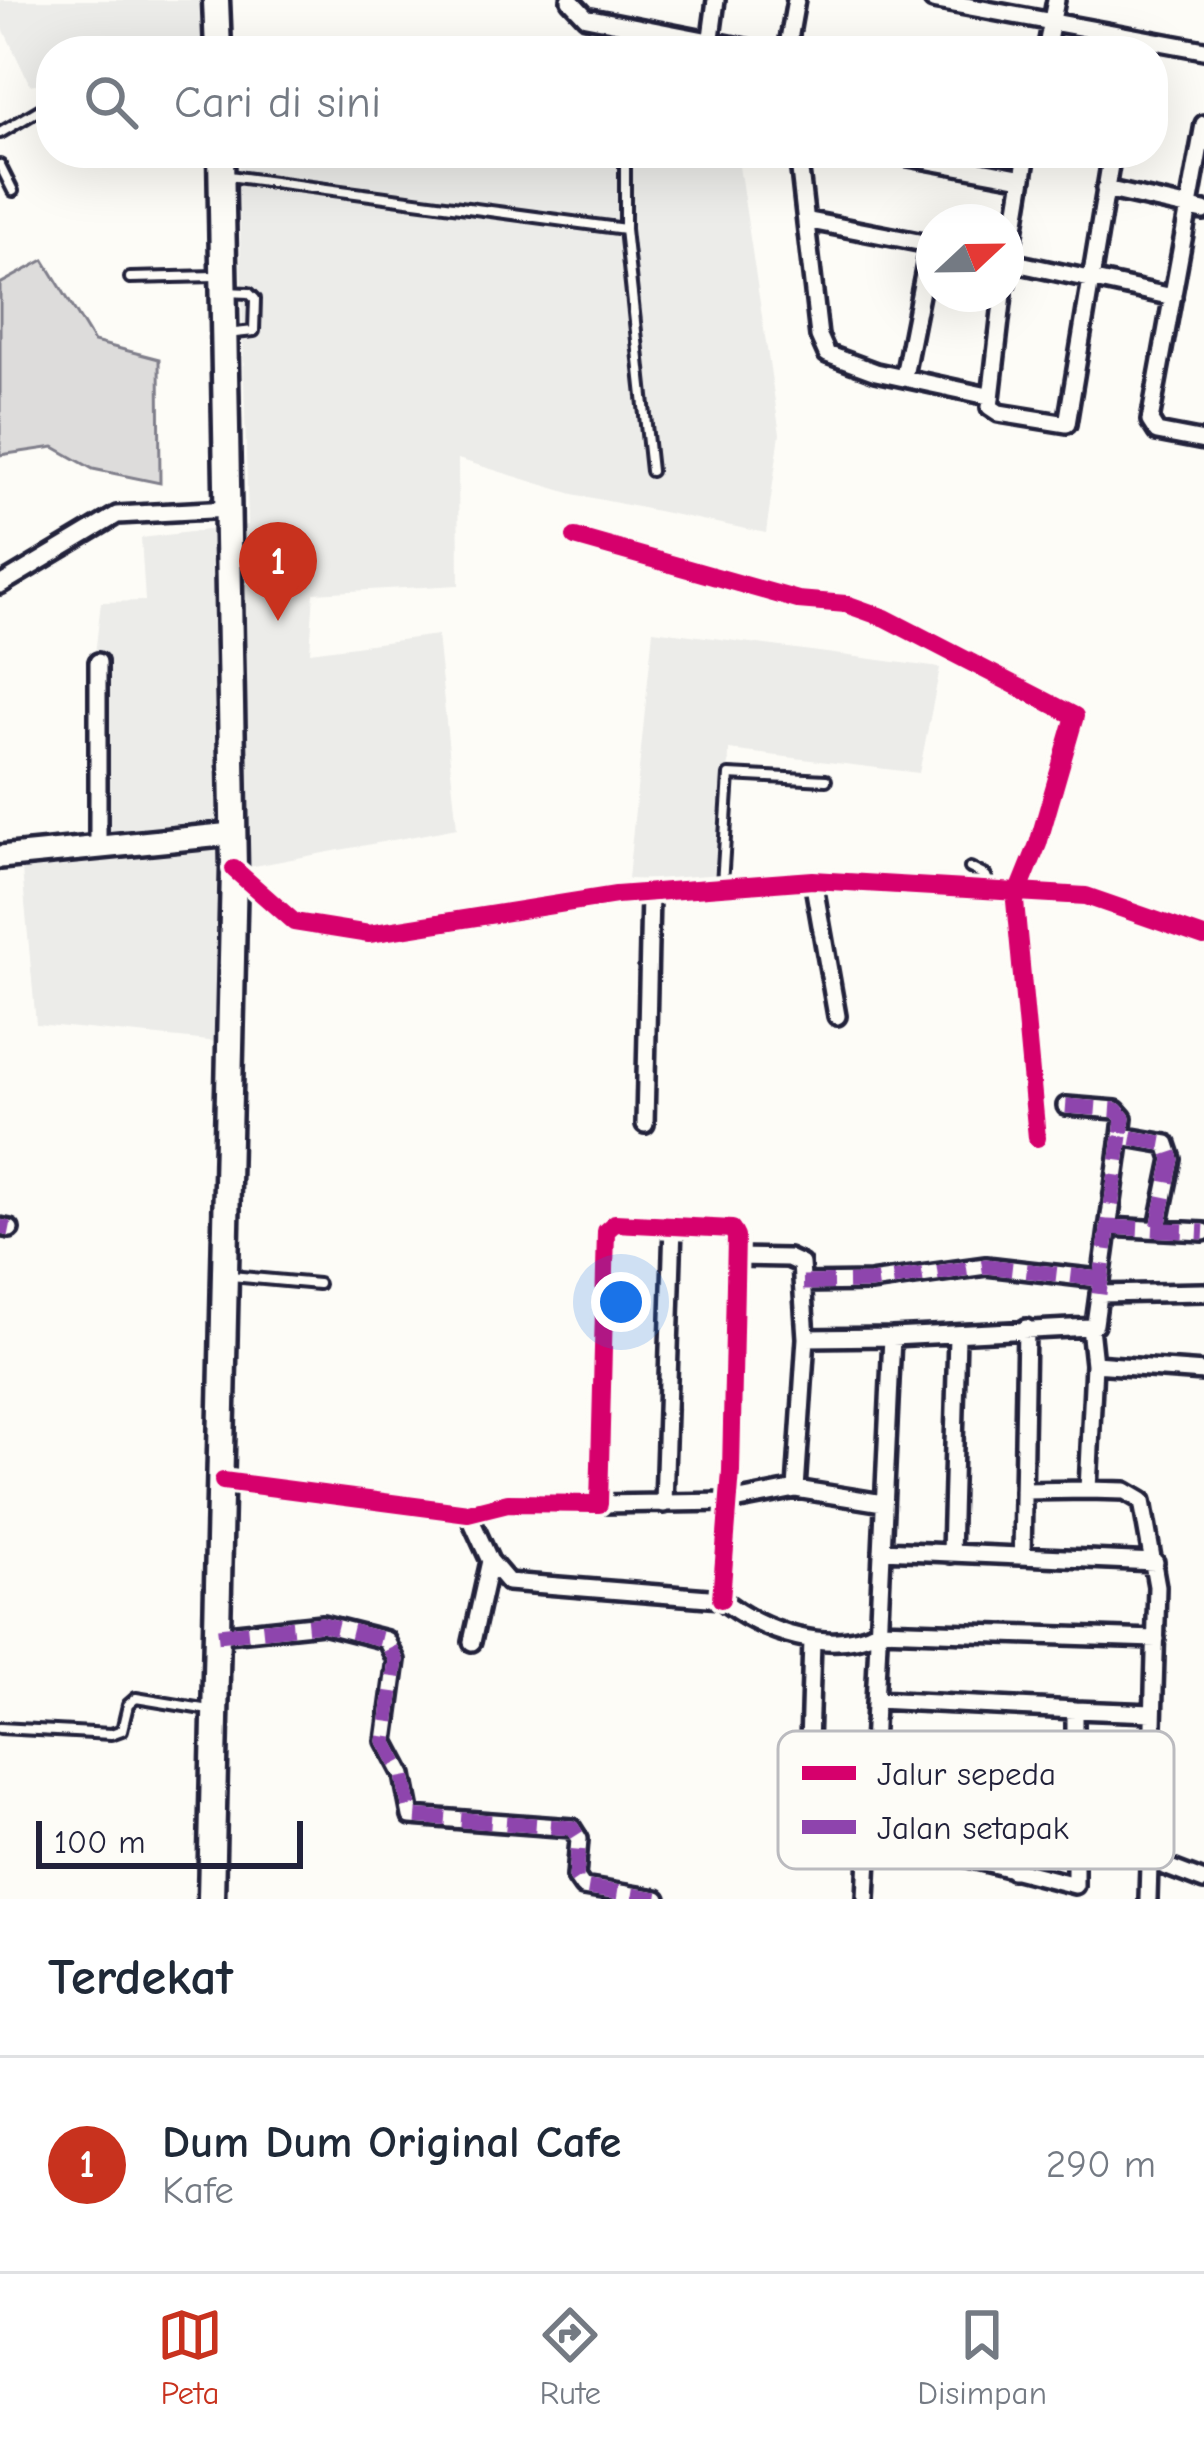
<!DOCTYPE html>
<html lang="id">
<style>
:root{--surface:#fff;--page:#f2f2f3;--text:#1f2937;--muted:#747a83;--line:#e0e1e3;--accent:#c8321e}
body{margin:0;font-family:"Comic Neue",sans-serif;background:var(--page);color:var(--text)}
.compass{position:absolute;left:916px;top:204px;width:108px;height:108px;border-radius:50%;background:var(--surface);box-shadow:0 12px 48px #0002;rotate:68deg}
.scale{position:absolute;left:36px;bottom:30px;width:267px;box-sizing:border-box;padding-left:12px;border:6px solid #22223b;border-top:0;font-size:33px;line-height:42px;white-space:nowrap;color:#22223b;-webkit-text-stroke:9px #fdfcf7;paint-order:stroke}
.you{position:absolute;left:621px;top:1302px;width:42px;height:42px;margin:-30px;border:9px solid #fff;border-radius:50%;background:#1a73e8;box-shadow:0 0 0 18px #1a73e833}
.badge{display:grid;place-items:center;width:78px;height:78px;border-radius:50%;background:var(--accent);color:#fff;font-size:39px;font-weight:700}
.pin{position:absolute;translate:-50% -99px;filter:drop-shadow(0 3px 6px #0008)}
.pin::after{content:'';position:absolute;top:63px;width:42px;height:36px;background:inherit;clip-path:polygon(0 0,100% 0,50% 100%)}
.list{margin:0;padding:0;list-style:none}
h2{display:flex;justify-content:space-between;align-items:center;height:156px;margin:0;padding:0 48px;font-size:51px}
h2 small{font-size:39px;font-weight:400;color:var(--muted)}
.list li{display:grid;grid-template-columns:78px 1fr auto;gap:36px;align-items:center;box-sizing:border-box;height:216px;padding:0 48px;border-top:3px solid var(--line)}
.list b{display:block;font-size:45px;white-space:nowrap}
.list p{margin:0;font-size:39px;white-space:nowrap;color:var(--muted)}
.list em{font-size:39px;font-style:normal;color:var(--muted)}
.icon{flex:none;width:66px;height:66px;fill:none;stroke:currentColor;stroke-width:2;stroke-linecap:round;stroke-linejoin:round}
.map{position:relative;flex:none;width:1204px;height:1899px;overflow:hidden}
.search{position:absolute;background:var(--surface);box-shadow:0 12px 48px #0002;left:36px;right:36px;top:36px;height:132px;display:flex;align-items:center;gap:30px;box-sizing:border-box;padding:0 42px;border-radius:48px;color:var(--muted);font-size:45px}
.sheet{height:372px;background:var(--surface)}
nav{display:flex;justify-content:space-around;align-items:center;box-sizing:border-box;height:168px;border-top:3px solid var(--line);background:var(--surface);font-size:33px;color:var(--muted)}
nav a{display:grid;justify-items:center;gap:6px}
nav .on{color:var(--accent)}
.map>svg:first-child{display:block}
.built{fill:#ecece9}
.green{fill:#dddcdb;stroke:#807f8b;stroke-width:3}
.lines{fill:none;stroke-linecap:round;stroke-linejoin:round}
.service-casing{stroke:#22223b;stroke-width:16}
.minor-casing{stroke:#22223b;stroke-width:24}
.tertiary-casing{stroke:#22223b;stroke-width:30}
.primary-casing{stroke:#22223b;stroke-width:33}
.service{stroke:#fdfcf7;stroke-width:8}
.minor{stroke:#fdfcf7;stroke-width:15}
.tertiary{stroke:#fdfcf7;stroke-width:21}
.primary{stroke:#fdfcf7;stroke-width:24}
.quiet{stroke:#8e44ad;stroke-width:15;stroke-dasharray:30 15;stroke-linecap:butt}
.cycleway-casing{stroke:#fdfcf7;stroke-width:26}
.cycleway{stroke:#d6006c;stroke-width:18}
.key{fill:#fdfcf7;stroke:#bbbbbf;stroke-width:3}
.key-label{font-size:33px;fill:#22223b}
</style>
<div class="map">
<svg width="1204" height="1899" viewBox="0 0 1204 1899">
<rect width="100%" height="100%" fill="#fdfcf7"/>
<filter id="ink" filterUnits="userSpaceOnUse"><feTurbulence type="fractalNoise" baseFrequency=".00833" numOctaves="2"/><feDisplacementMap in="SourceGraphic" scale="24" xChannelSelector="R" yChannelSelector="G"/><feConvolveMatrix kernelMatrix="1 2 1 2 8 2 1 2 1" color-interpolation-filters="sRGB"/></filter>
<g filter="url(#ink)">
<path class="built" d="M 0,0 L 201,0 L 206,51 L 51,51 L 51,81 L 30,85 L 0,22 Z
M 238,153 L 737,153 L 780,434 L 766,533 L 573,494 L 458,459 L 459,585 L 314,593 L 310,652 L 437,635 L 457,828 L 233,870 L 220,1042 L 36,1024 L 20,848 L 101,837 L 92,681 L 101,602 L 145,601 L 141,538 L 248,525 Z
M 653,630 L 940,668 L 919,773 L 729,750 L 726,882 L 628,879 Z"/>
<path class="green" d="M 44,260 L 94,342 L 159,359 L 160,483 L 93,469 L 54,447 L 0,455 L 0,284 Z"/>
<g class="lines">
<g class="service-casing">
<path id="service" d="M 0,133 L 51,103
M 625,153 L 625,229 L 651,471
M 0,165 L 13,191
M 229,176 L 625,229
M 130,278 L 216,276
M 225,292 L 249,293 L 255,299 L 254,331 L 226,334
M 970,868 L 986,876 L 991,889
M 722,884 L 729,775 L 826,780
M 231,1276 L 318,1284
M 0,1728 L 111,1734 L 122,1730 L 128,1705 L 136,1698 L 209,1710"/>
</g>
<g class="minor-casing">
<path id="minor" d="M 570,0 L 586,17 L 761,51
M 933,0 L 1204,50
M 710,45 L 716,0
M 787,51 L 796,0
M 1046,51 L 1056,0
M 1204,124 L 1150,421 L 1157,432 L 1204,441
M 798,153 L 819,336 L 827,354 L 876,372 L 988,396
M 887,153 L 1023,178
M 1105,189 L 1204,211
M 810,221 L 934,245
M 1006,261 L 1173,297
M 1006,283 L 1027,153
M 1003,294 L 990,407 L 999,413 L 1067,424 L 1112,153
M 904,376 L 930,244
M 575,537 L 798,600 L 846,604 L 885,618 L 1075,716 L 1038,844 L 1015,901 L 1037,1138
M 0,585 L 117,515 L 229,509
M 98,662 L 98,847
M 234,869 L 294,922 L 369,934 L 616,895 L 813,880 L 1086,896 L 1204,937
M 813,880 L 837,1016
M 1066,1106 L 1116,1110 L 1123,1118 L 1121,1136 L 1167,1144 L 1172,1159 L 1158,1228
M 645,1124 L 650,894
M 1121,1136 L 1095,1324 L 1090,1327 L 1094,1364 L 1088,1490 L 1125,1491 L 1142,1501 L 1157,1586 L 1148,1899
M 0,1227 L 10,1229
M 1108,1227 L 1204,1232
M 735,1257 L 788,1258 L 801,1264 L 806,1338 L 892,1337
M 803,1283 L 870,1282 L 986,1266 L 1099,1279
M 1099,1294 L 1204,1292
M 1094,1364 L 1204,1372
M 223,1481 L 468,1513 L 508,1503 L 599,1504 L 606,1231 L 615,1223 L 732,1229 L 736,1237 L 731,1471 L 721,1599
M 796,1489 L 883,1503
M 1023,1491 L 1088,1490
M 599,1504 L 729,1502 L 796,1489 L 806,1338
M 664,1504 L 673,1225
M 468,1513 L 490,1561 L 508,1582 L 721,1599 C 760,1632 833,1656 879,1630 L 1156,1639
M 882,1550 L 1155,1562
M 951,1554 L 957,1336
M 1022,1556 L 1026,1328
M 218,1635 L 322,1624 L 386,1640 L 396,1660 L 385,1741 L 403,1775 L 411,1816 L 572,1828 L 579,1839 L 576,1877 L 583,1887 L 657,1899
M 812,1640 L 807,1817 L 1075,1885 L 1075,1710 L 876,1700
M 472,1642 L 490,1561
M 1075,1710 L 1152,1713
M 874,1766 L 1078,1777
M 1149,1860 L 1204,1881
M 1012,1870 L 1014,1775
M 866,1899 L 892,1337 L 1090,1327"/>
</g>
<g class="tertiary-casing">
<path id="tertiary" d="M 0,857 L 232,834"/>
</g>
<g class="primary-casing">
<path id="primary" d="M 216,0 L 218,51
M 211,1899 L 234,869 L 221,153"/>
</g>
<use href="#service" class="service"/>
<use href="#minor" class="minor"/>
<use href="#tertiary" class="tertiary"/>
<use href="#primary" class="primary"/>
<path class="quiet" d="M 1066,1106 L 1116,1110 L 1123,1118 L 1121,1136 L 1167,1144 L 1172,1159 L 1158,1228
M 0,1227 L 10,1229
M 1108,1227 L 1204,1232
M 803,1283 L 870,1282 L 986,1266 L 1099,1279
M 1099,1294 L 1121,1136
M 218,1635 L 322,1624 L 386,1640 L 396,1660 L 385,1741 L 403,1775 L 411,1816 L 572,1828 L 579,1839 L 576,1877 L 583,1887 L 657,1899"/>
<g class="cycleway-casing">
<path id="cycleway" d="M 575,537 L 798,600 L 846,604 L 885,618 L 1075,716 L 1038,844 L 1015,901 L 1037,1138
M 234,869 L 294,922 L 369,934 L 616,895 L 813,880 L 1086,896 L 1204,937
M 223,1481 L 468,1513 L 508,1503 L 599,1504 L 606,1231 L 615,1223 L 732,1229 L 736,1237 L 731,1471 L 721,1599"/>
</g>
<use href="#cycleway" class="cycleway"/>
</g>
</g>
<rect x="778" y="1731" width="396" height="138" rx="18" class="key"/>
<rect x="802" y="1766" width="54" height="14" fill="#d6006c"/>
<rect x="802" y="1820" width="54" height="14" fill="#8e44ad"/>
<g class="key-label">
<text x="877" y="1785">Jalur sepeda</text>
<text x="877" y="1839">Jalan setapak</text>
</g>
</svg>
<svg class="compass" viewBox="-18 -18 36 36"><path d="M0-13l5 13h-10z" fill="#e53935"/><path d="M0 13l5-13h-10z" fill="#747a83"/></svg>
<div class="scale">100 m</div>
<div class="you"></div>
<div class="pin badge" style="left:278px;top:621px">1</div>
<div class="search"><svg class="icon" aria-label="search" viewBox="0 0 24 24"><circle cx="10" cy="10" r="6"/><path d="M15 15l6 6"/></svg>Cari di sini</div>
</div>
<section class="sheet">
<h2>Terdekat<small></small></h2>
<ul class="list">
<li><span class="badge">1</span><div><b>Dum Dum Original Cafe</b><p>Kafe</p></div><em>290 m</em></li>
</ul>
</section>
<nav>
<a class="on"><svg class="icon" aria-label="map" viewBox="0 0 24 24"><path d="M3 6l6-2 6 2 6-2v14l-6 2-6-2-6 2zM9 4v14M15 6v14"/></svg>Peta</a>
<a><svg class="icon" aria-label="directions" viewBox="0 0 24 24"><path d="M12 3l9 9-9 9-9-9zM9 14v-3h6M13 9l2 2-2 2"/></svg>Rute</a>
<a><svg class="icon" aria-label="saved" viewBox="0 0 24 24"><path d="M7 4h10v16l-5-4-5 4z"/></svg>Disimpan</a>
</nav>
